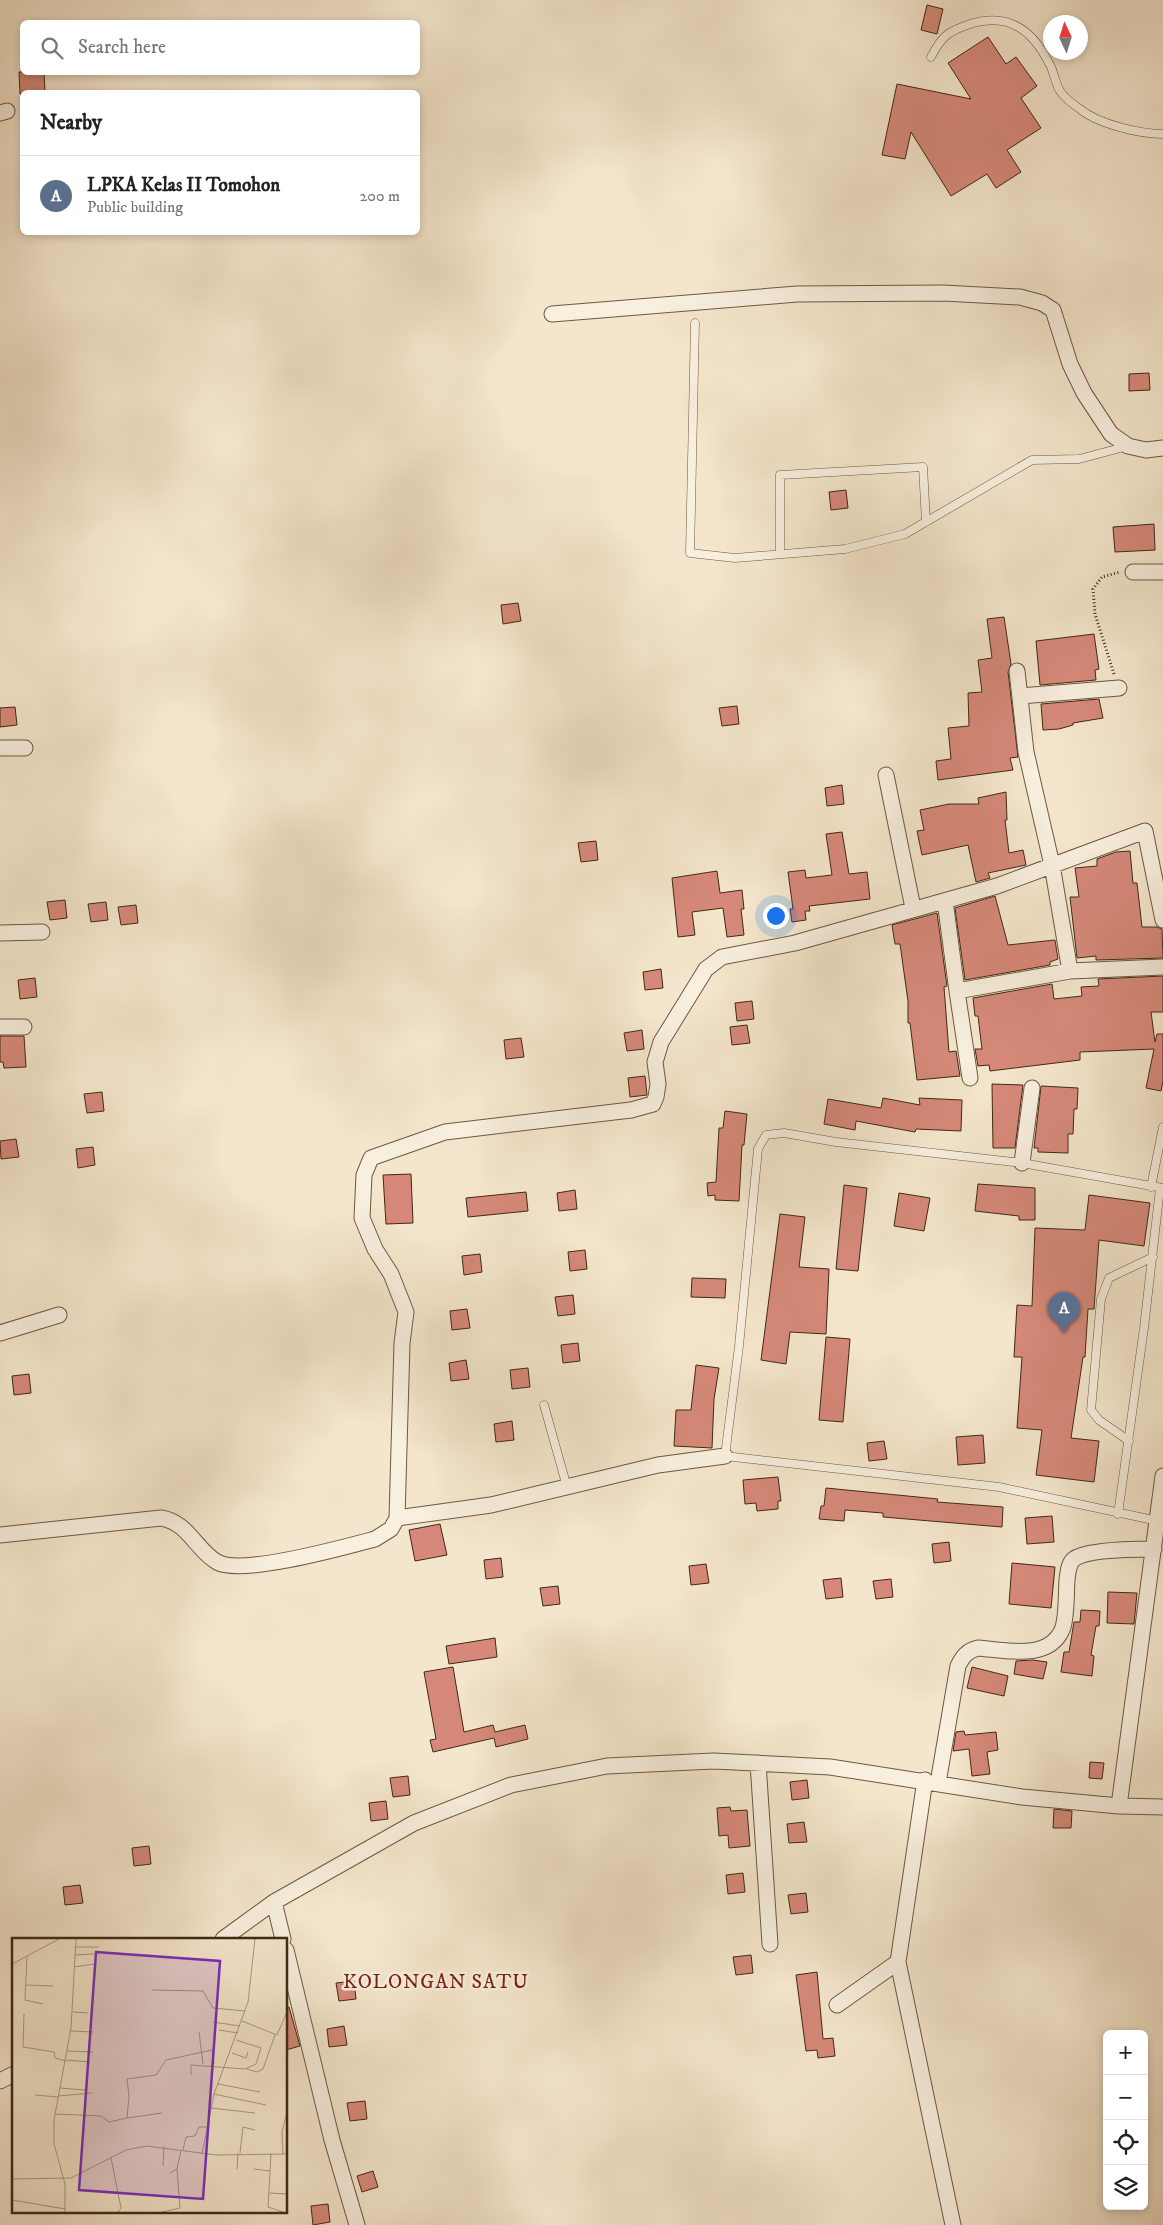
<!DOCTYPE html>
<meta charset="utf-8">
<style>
:root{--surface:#fff;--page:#f2f2f2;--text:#222;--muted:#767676;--line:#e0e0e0;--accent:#db2777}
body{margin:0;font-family:"IM FELL DW Pica",serif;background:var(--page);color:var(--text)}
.controls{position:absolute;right:15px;bottom:15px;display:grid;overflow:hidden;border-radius:8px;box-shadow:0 2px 8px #0003}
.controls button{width:45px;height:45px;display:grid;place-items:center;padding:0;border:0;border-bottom:1px solid var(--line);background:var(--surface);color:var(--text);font:25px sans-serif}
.compass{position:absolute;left:1043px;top:15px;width:45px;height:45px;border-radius:50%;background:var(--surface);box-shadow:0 2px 8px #0003;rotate:356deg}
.you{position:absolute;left:775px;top:915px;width:18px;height:18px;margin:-12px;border:4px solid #fff;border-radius:50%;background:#1a73e8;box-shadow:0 0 0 8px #1a73e833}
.badge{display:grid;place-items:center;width:32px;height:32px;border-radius:50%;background:var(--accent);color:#fff;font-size:16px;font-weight:700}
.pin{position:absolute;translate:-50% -41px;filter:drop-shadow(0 1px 2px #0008)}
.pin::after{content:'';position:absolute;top:26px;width:18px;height:15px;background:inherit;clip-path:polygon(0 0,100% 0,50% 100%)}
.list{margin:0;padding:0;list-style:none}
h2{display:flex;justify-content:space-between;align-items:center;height:65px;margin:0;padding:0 20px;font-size:21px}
h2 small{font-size:16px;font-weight:400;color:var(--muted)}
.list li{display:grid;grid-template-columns:32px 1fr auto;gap:15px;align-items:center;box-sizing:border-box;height:80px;padding:0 20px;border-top:1px solid var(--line)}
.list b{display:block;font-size:19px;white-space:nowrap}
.list p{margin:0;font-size:16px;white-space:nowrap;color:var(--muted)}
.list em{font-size:16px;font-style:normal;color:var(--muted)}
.icon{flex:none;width:28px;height:28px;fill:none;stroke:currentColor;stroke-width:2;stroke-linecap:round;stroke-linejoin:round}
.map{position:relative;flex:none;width:1163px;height:2225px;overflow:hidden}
.search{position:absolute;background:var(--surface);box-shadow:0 2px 8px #0003;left:20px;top:20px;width:400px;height:55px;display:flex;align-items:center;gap:12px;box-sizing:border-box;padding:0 18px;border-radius:8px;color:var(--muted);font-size:19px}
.panel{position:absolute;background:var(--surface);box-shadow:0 2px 8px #0003;left:20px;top:90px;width:400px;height:145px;border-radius:8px}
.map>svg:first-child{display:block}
.building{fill:#d6897a;stroke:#402814}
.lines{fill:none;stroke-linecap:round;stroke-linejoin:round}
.lane-casing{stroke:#6d5842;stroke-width:9}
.street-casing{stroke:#6d5842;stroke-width:17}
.path{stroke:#402814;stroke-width:3;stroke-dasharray:1 2.5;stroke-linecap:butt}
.lane{stroke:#f8efde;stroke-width:8}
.street{stroke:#f8efde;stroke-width:15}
.labels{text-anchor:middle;stroke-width:5;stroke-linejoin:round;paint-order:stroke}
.neighbourhood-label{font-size:20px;letter-spacing:1px;fill:#7a1f14;stroke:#f8efde}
.inset-road{fill:none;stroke:#ac9a82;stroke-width:1}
.view{fill:#7b2cbf;fill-opacity:0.15;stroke:#7b2cbf;stroke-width:2.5}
.inset-edge{fill:none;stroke:#402814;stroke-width:2.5}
</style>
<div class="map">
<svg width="1163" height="2225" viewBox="0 0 1163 2225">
<rect width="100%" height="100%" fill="#f4e6cc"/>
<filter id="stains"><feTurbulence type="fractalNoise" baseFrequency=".004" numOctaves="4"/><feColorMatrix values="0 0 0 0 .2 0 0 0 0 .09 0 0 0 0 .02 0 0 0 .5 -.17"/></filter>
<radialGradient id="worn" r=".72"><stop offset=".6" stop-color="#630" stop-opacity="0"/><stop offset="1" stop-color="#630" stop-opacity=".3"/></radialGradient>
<path class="building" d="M 927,5 L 943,9 L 937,34 L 921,30 Z
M 988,37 L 1006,64 L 1016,57 L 1037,86 L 1021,98 L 1041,128 L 1007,150 L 1021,172 L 996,188 L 987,174 L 951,196 L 911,132 L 905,159 L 882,155 L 897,84 L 971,99 L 948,63 Z
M 19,72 L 44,72 L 45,92 L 20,94 Z
M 1149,373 L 1150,390 L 1129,391 L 1129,374 Z
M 846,490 L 848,508 L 831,510 L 829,492 Z
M 1154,524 L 1155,550 L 1115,552 L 1113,527 Z
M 518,603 L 521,621 L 503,624 L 501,605 Z
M 1004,617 L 1011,664 L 1008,672 L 1018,757 L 1010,758 L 1013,770 L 938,780 L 936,761 L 951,759 L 948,728 L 969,726 L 968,693 L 982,692 L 978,660 L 992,658 L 987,619 Z
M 1094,634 L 1099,669 L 1095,670 L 1096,680 L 1040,685 L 1036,641 Z
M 1099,699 L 1103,718 L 1073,723 L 1073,725 L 1059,729 L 1043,730 L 1041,704 Z
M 737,706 L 739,724 L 722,726 L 719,708 Z
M 15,707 L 17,725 L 0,727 L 0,708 Z
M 842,785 L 844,804 L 827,806 L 825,788 Z
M 1006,792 L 1007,820 L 1005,820 L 1009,853 L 1023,850 L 1026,865 L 988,873 L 990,878 L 976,882 L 968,845 L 922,855 L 917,831 L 924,830 L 920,810 L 949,804 L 979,804 L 978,798 Z
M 842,832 L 849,874 L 867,872 L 870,899 L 809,906 L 810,911 L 805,911 L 806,920 L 792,922 L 790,909 L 793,909 L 788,872 L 805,870 L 806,878 L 832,875 L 826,834 Z
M 596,841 L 598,860 L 581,862 L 578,843 Z
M 1130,851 L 1133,883 L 1137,883 L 1142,927 L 1157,927 L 1162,929 L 1163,958 L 1096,960 L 1096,956 L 1077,958 L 1070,897 L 1079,897 L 1075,868 L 1097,866 L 1097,859 L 1116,852 Z
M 717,871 L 720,893 L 742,890 L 744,909 L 741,909 L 744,935 L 727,937 L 723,908 L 692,912 L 695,935 L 678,937 L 672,878 Z
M 995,896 L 1008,945 L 1055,940 L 1058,959 L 1050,962 L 1050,965 L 965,980 L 955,908 Z
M 65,900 L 67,918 L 50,920 L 47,902 Z
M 106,902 L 108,920 L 91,922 L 88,904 Z
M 136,905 L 138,923 L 121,925 L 118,907 Z
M 937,913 L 947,986 L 944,987 L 949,1052 L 956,1051 L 960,1076 L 917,1080 L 910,1023 L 908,1023 L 908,1001 L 900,944 L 895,944 L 892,925 Z
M 661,969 L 663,988 L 645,990 L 643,972 Z
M 1163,976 L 1163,1012 L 1151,1012 L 1155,1042 L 1157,1034 L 1163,1034 L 1163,1081 L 1161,1091 L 1146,1088 L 1154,1049 L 1080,1052 L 1080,1060 L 990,1071 L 989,1065 L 978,1066 L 975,1049 L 982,1049 L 978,1016 L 975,1016 L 973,998 L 1052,984 L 1054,999 L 1082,996 L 1081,987 L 1099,986 L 1098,979 Z
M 35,978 L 37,997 L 20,999 L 18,980 Z
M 752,1001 L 754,1019 L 737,1021 L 735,1003 Z
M 747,1025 L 750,1043 L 732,1045 L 730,1027 Z
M 642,1030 L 644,1049 L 627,1051 L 624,1033 Z
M 0,1036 L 24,1036 L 26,1067 L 4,1068 L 3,1062 L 0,1062 Z
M 521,1038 L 524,1057 L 506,1059 L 504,1040 Z
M 645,1076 L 647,1095 L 630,1097 L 628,1078 Z
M 992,1084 L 1023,1085 L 1015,1148 L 993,1148 Z
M 1041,1086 L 1078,1088 L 1077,1109 L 1074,1109 L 1073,1134 L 1068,1134 L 1068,1153 L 1038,1152 L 1038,1148 L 1034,1148 Z
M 102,1092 L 104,1111 L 87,1113 L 84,1094 Z
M 883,1098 L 920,1105 L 919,1098 L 962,1100 L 961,1131 L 916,1129 L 915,1132 L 856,1121 L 855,1130 L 824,1124 L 828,1099 L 881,1108 Z
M 725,1111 L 747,1114 L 744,1145 L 742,1145 L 739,1201 L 715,1200 L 715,1195 L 708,1196 L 707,1183 L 716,1182 L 719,1128 L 723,1128 Z
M 16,1139 L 19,1157 L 1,1159 L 0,1141 Z
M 93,1147 L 95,1165 L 78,1168 L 76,1149 Z
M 411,1174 L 413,1223 L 386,1224 L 383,1175 Z
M 978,1184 L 1035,1188 L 1035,1220 L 1019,1220 L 1019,1216 L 975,1211 Z
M 844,1185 L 867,1188 L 858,1271 L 836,1269 Z
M 575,1190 L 577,1209 L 559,1211 L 557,1193 Z
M 526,1192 L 528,1211 L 468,1217 L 466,1198 Z
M 899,1193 L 930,1198 L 924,1231 L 894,1226 Z
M 1089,1195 L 1150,1203 L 1144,1246 L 1099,1240 L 1094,1309 L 1088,1309 L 1085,1357 L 1083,1357 L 1071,1438 L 1099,1441 L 1094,1482 L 1036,1475 L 1042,1430 L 1017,1428 L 1022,1357 L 1014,1357 L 1017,1305 L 1032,1306 L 1035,1228 L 1085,1230 Z
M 780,1214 L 805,1217 L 799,1267 L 829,1269 L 826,1334 L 790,1332 L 786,1364 L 761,1360 Z
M 585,1250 L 587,1269 L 570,1271 L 568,1252 Z
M 480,1254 L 482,1272 L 464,1275 L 462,1256 Z
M 692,1278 L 726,1279 L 725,1298 L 691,1297 Z
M 573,1295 L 575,1314 L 558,1316 L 555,1297 Z
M 467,1309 L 470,1328 L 452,1330 L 450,1311 Z
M 826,1337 L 850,1339 L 843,1422 L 819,1420 Z
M 578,1343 L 580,1361 L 563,1363 L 561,1345 Z
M 466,1360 L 469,1379 L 451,1381 L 449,1363 Z
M 696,1365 L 719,1368 L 714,1399 L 712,1448 L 674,1446 L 676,1410 L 691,1410 Z
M 528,1368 L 530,1387 L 512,1389 L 510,1370 Z
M 29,1374 L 31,1393 L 14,1395 L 12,1376 Z
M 512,1421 L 514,1440 L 496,1442 L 494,1424 Z
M 983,1435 L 985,1463 L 958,1465 L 956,1437 Z
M 884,1441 L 887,1459 L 869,1461 L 867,1443 Z
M 778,1477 L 781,1501 L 778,1501 L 778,1509 L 757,1511 L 756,1503 L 745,1504 L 743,1480 Z
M 826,1488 L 938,1499 L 937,1502 L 1003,1507 L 1002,1527 L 883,1517 L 883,1513 L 845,1510 L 844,1521 L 819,1519 L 821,1506 L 824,1506 Z
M 1052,1516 L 1054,1542 L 1027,1544 L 1025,1518 Z
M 440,1524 L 447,1555 L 415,1561 L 409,1530 Z
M 949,1542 L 951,1561 L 934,1563 L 932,1544 Z
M 501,1558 L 503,1577 L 486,1579 L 484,1560 Z
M 1012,1563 L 1055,1567 L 1051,1608 L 1009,1604 Z
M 706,1564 L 709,1583 L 691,1585 L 689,1566 Z
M 841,1578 L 843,1597 L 826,1599 L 823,1580 Z
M 891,1579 L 893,1597 L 876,1599 L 873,1581 Z
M 558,1586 L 560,1604 L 543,1606 L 540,1588 Z
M 1108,1592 L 1137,1593 L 1134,1624 L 1107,1623 Z
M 1081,1610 L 1100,1611 L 1099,1626 L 1096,1626 L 1091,1655 L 1094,1656 L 1092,1676 L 1061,1672 L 1064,1652 L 1069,1652 L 1074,1622 L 1080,1622 Z
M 495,1638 L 497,1657 L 449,1664 L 446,1646 Z
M 1033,1660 L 1047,1662 L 1043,1679 L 1014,1674 L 1016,1661 Z
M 453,1667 L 464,1732 L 493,1725 L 495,1732 L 525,1725 L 528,1739 L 496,1747 L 494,1738 L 433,1752 L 430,1740 L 436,1739 L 424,1672 Z
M 972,1667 L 1008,1676 L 1004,1696 L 967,1688 Z
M 964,1731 L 965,1735 L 996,1732 L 998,1750 L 987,1752 L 990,1774 L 972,1776 L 969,1749 L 953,1751 L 956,1732 Z
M 1090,1762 L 1104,1763 L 1102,1779 L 1089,1778 Z
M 408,1776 L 410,1795 L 393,1797 L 390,1778 Z
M 807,1780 L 809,1798 L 792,1800 L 790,1782 Z
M 386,1801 L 388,1819 L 371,1821 L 369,1803 Z
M 730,1807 L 731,1811 L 747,1810 L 750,1846 L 729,1848 L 728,1835 L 719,1836 L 717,1808 Z
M 1054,1809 L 1072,1811 L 1071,1828 L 1053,1828 Z
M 804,1822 L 807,1842 L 789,1843 L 787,1824 Z
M 149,1846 L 151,1864 L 134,1866 L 132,1848 Z
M 743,1873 L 745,1892 L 728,1894 L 726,1875 Z
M 80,1885 L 83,1903 L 65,1905 L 63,1887 Z
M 806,1893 L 808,1912 L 791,1914 L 788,1895 Z
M 751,1955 L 753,1973 L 736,1975 L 733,1957 Z
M 817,1972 L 823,2039 L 833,2038 L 835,2056 L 818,2058 L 817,2050 L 806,2051 L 796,1975 Z
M 354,1981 L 356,1999 L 339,2001 L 336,1983 Z
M 289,2007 L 300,2046 L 286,2050 L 286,2008 Z
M 344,2026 L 347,2045 L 329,2047 L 327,2029 Z
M 365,2101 L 367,2119 L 350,2121 L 347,2103 Z
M 373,2171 L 378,2187 L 362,2192 L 357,2176 Z
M 328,2204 L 330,2222 L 313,2225 L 311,2206 Z"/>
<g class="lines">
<g class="lane-casing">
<path id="lane" d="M 931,57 C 943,34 949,31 973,23 C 1010,13 1033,31 1049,63 C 1054,71 1055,83 1060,91 C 1065,98 1074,105 1080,109 C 1098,124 1140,134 1163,134
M 695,323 L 690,553 L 735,558 L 845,549 L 905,534 L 1032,460 L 1079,459 L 1128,446
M 780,554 L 780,475 L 923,467 L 926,522
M 1151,1187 L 1163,1127
M 544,1405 L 567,1487
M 1129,1441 L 1099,1420 L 1091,1410 L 1101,1299 L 1109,1278 L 1153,1257
M 1118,1514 L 1144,1328 L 1160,1188
M 1158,1521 L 999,1487 L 725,1456 L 739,1346 L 758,1149 L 766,1135 L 784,1133 L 836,1142 L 1022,1163 L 1163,1188"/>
</g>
<g class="street-casing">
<path id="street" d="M 0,113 L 7,111
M 552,314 L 797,294 L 943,293 L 1020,297 L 1042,303 L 1053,310 L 1070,364 L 1084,393 L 1111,434 L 1128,446 L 1146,450 L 1163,448
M 1133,572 L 1163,572
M 1017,671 L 1026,752 L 1052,865 L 1070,971
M 1020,696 L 1119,688
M 0,748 L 25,748
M 886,775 L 913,908
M 945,901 L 957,991
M 0,933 L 42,932
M 0,1027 L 24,1027
M 970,1078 L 957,991 L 1070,971 L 1163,967
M 1022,1163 L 1032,1088
M 0,1333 L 59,1315
M 725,1456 L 658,1465 L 491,1505 L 397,1518 L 402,1343 L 406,1312 L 391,1274 L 375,1249 L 362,1218 L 364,1175 L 371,1158 L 445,1132 L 631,1110 L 653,1104 L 656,1097 L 658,1084 L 655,1062 L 661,1042 L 706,969 L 722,957 L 795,943 L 997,886 L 1145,831 L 1163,920
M 0,1535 L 161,1518 C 188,1522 196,1550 217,1562 C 241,1576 345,1547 375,1539 L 391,1529 L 397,1518
M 758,1763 L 770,1944
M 938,1783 L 958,1666 C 963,1656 967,1651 978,1648 C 1005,1650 1048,1661 1062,1630 C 1067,1619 1066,1594 1067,1580 C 1068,1573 1068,1564 1074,1559 C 1087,1549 1137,1549 1154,1549
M 1119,1806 L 1163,1476
M 274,1902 L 283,1939
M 223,1939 L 274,1902 L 414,1823 L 511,1785 L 607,1766 L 714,1761 L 830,1767 L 1022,1797 L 1119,1806 L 1163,1807
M 286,1950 L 332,2140 L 357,2225
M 898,1962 L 953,2225
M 837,2005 L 898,1962 L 925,1780
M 0,2081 L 14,2074"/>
</g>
<path class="path" d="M 1114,674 L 1095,614 L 1093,589 L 1102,577 L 1120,572"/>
<use href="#lane" class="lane"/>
<use href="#street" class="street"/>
</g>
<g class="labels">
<g class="neighbourhood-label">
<text x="436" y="1988">KOLONGAN SATU</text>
</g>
</g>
<g transform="translate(12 1938)">
<rect width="275" height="275" fill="#f4e6cc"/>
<path class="inset-road" d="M 63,9 L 87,9M 63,17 L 82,16M 15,18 L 13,62 L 31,66M 0,26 L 47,1M 62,29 L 83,26M 14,47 L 41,48M 140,52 L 191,53 L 201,70 L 233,73M 61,74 L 76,75M 12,76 L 11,109 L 42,114 L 43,120 L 54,123M 230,83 L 265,97 L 275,74M 201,84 L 228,88M 207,92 L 226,95M 59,93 L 81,94M 187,94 L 191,126M 55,113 L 81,114M 220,115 L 234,120 L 236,114M 54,122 L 78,124M 235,131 L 245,134 L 251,131 L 263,97M 179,137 L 179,127 L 233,131 L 244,126 L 249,110 L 224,102M 206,146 L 248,154M 48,150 L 73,152M 202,156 L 254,167M 23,157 L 46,159M 46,158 L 80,155M 199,170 L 243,175M 150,175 L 115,180 L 117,158 L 115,141 L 144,137 L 154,122 L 200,112 L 202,126M 43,176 L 89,178 L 97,184 L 115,180M 171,212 L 174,199 L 183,198 L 187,189 L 196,189M 228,215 L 231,189 L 243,192M 259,215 L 256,269 L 271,274M 190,216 L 202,156 L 236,64 L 243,1M 271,216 L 270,194 L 275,174M 99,220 L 109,270 L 106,274M 151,228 L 152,208M 225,231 L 226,215M 242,231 L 258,233M 158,235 L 165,231 L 169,212M 0,241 L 59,240 L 114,212 L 135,208 L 204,217 L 275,216M 257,255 L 275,256M 0,262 L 53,271M 53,274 L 53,246 L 42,206 L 42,182 L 59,90 L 64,1M 150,274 L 168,270 L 165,231"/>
<path class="view" d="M 84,14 L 208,23 L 191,261 L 67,252 Z"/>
<rect width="275" height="275" class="inset-edge"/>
</g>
<rect width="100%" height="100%" filter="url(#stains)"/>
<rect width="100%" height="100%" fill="url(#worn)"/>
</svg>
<div class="controls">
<button>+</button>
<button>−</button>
<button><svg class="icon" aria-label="locate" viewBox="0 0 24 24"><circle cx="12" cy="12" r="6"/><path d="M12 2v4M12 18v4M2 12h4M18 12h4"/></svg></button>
<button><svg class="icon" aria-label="layers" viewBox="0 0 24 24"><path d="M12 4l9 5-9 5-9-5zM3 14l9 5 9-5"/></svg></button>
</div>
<svg class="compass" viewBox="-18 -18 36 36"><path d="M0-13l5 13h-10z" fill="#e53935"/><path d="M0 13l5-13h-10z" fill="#767676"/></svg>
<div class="you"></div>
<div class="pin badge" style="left:1064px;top:1333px;background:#5c6f8a">A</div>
<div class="search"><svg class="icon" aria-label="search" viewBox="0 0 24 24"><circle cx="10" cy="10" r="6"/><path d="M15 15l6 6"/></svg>Search here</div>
<section class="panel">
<h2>Nearby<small></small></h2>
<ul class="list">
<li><span class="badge" style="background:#5c6f8a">A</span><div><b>LPKA Kelas II Tomohon</b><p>Public building</p></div><em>200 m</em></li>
</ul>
</section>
</div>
